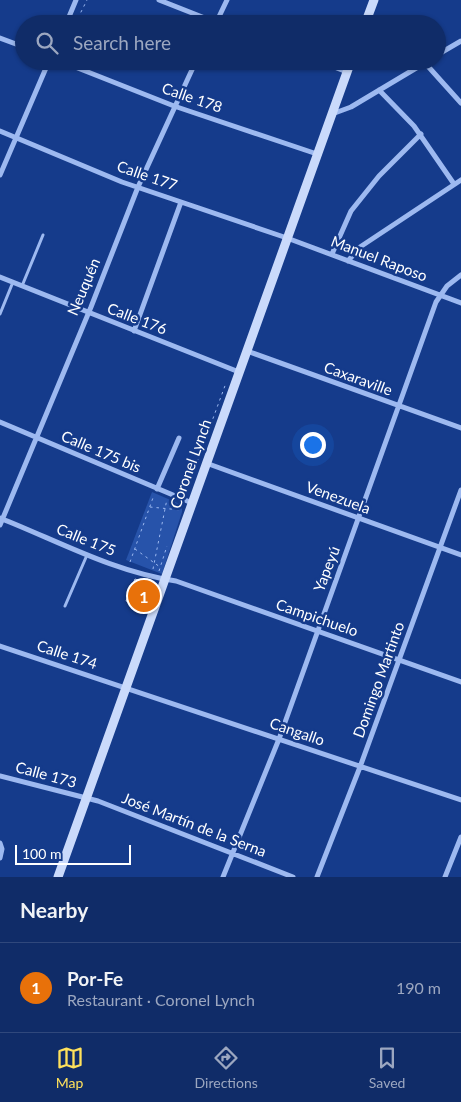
<!DOCTYPE html>
<meta charset="utf-8">
<style>
:root{--surface:#102c68;--page:#19346e;--text:#f1f3f6;--muted:#9ca7c0;--line:#30487c;--accent:#ffe15b}
body{margin:0;font-family:Lato,sans-serif;background:var(--page);color:var(--text)}
.scale{position:absolute;left:15px;bottom:12px;width:116px;box-sizing:border-box;padding-left:5px;border:2px solid #fff;border-top:0;font-size:14px;line-height:18px;white-space:nowrap;color:#fff;-webkit-text-stroke:4px #153b8b;paint-order:stroke}
.you{position:absolute;left:312px;top:444px;width:18px;height:18px;margin:-12px;border:4px solid #fff;border-radius:50%;background:#1a73e8;box-shadow:0 0 0 8px #1a73e833}
.badge{display:grid;place-items:center;width:32px;height:32px;border-radius:50%;background:var(--accent);color:#fff;font-size:16px;font-weight:700}
.pin{position:absolute;translate:-50% -50%;border:2px solid #fff;box-shadow:0 1px 5px #0006}
.list{margin:0;padding:0;list-style:none}
h2{display:flex;justify-content:space-between;align-items:center;height:65px;margin:0;padding:0 20px;font-size:21px}
h2 small{font-size:16px;font-weight:400;color:var(--muted)}
.list li{display:grid;grid-template-columns:32px 1fr auto;gap:15px;align-items:center;box-sizing:border-box;height:90px;padding:0 20px;border-top:1px solid var(--line)}
.list b{display:block;font-size:19px;white-space:nowrap}
.list p{margin:0;font-size:16px;white-space:nowrap;color:var(--muted)}
.list em{font-size:16px;font-style:normal;color:var(--muted)}
.icon{flex:none;width:28px;height:28px;fill:none;stroke:currentColor;stroke-width:2;stroke-linecap:round;stroke-linejoin:round}
.map{position:relative;flex:none;width:461px;height:877px;overflow:hidden}
.search{position:absolute;background:var(--surface);box-shadow:0 1px 4px #0004;left:15px;right:15px;top:15px;height:55px;display:flex;align-items:center;gap:12px;box-sizing:border-box;padding:0 18px;border-radius:28px;color:var(--muted);font-size:19px}
.sheet{height:155px;background:var(--surface)}
nav{display:flex;justify-content:space-around;align-items:center;box-sizing:border-box;height:70px;border-top:1px solid var(--line);background:var(--surface);font-size:14px;color:var(--muted)}
nav a{display:grid;justify-items:center;gap:2px}
nav .on{color:var(--accent)}
.map>svg:first-child{display:block}
.green{fill:#2753aa}
.building{fill:#3962b2;stroke:#c3d6fb}
.lines{fill:none;stroke-linecap:round;stroke-linejoin:round}
.path{stroke:#9db9f0;stroke-width:1;stroke-dasharray:2.5 4;stroke-linecap:butt}
.service{stroke:#9db9f0;stroke-width:3}
.minor{stroke:#9db9f0;stroke-width:5}
.secondary{stroke:#cadafb;stroke-width:9}
.labels{text-anchor:middle;stroke-width:5;stroke-linejoin:round;paint-order:stroke}
.street-label{font-size:15px;fill:#fff;stroke:#153b8b}
</style>
<div class="map">
<svg width="461" height="877" viewBox="0 0 461 877">
<rect width="100%" height="100%" fill="#153b8b"/>
<path class="green" d="M 152,492 L 182,505 L 182,512 L 162,574 L 126,560 Z"/>
<path class="building" d="M 135,579 L 149,584 L 151,588 L 143,608 L 126,601 Z"/>
<g class="lines">
<path class="path" d="M 75,24 L 87,0
M 186,492 L 226,383
M 150,507 L 181,510
M 135,549 L 160,567
M 130,562 L 154,495
M 153,569 L 167,499
M 159,571 L 167,546"/>
<path class="service" d="M 22,286 L 43,235
M 0,314 L 13,282
M 65,606 L 87,555"/>
<path class="minor" d="M 159,0 L 220,24
M 216,23 L 227,0
M 66,24 L 76,0
M 0,38 L 24,47
M 437,55 L 461,41
M 60,61 L 174,106 L 317,154
M 319,61 L 347,72
M 425,63 L 461,103
M 379,90 L 414,126 L 454,184
M 332,114 L 351,107 L 428,61
M 0,131 L 122,182 L 287,238 L 461,303
M 0,175 L 49,61
M 332,254 L 351,211 L 379,176 L 421,134
M 348,261 L 360,247 L 461,180
M 0,277 L 239,372
M 134,331 L 181,202
M 247,351 L 461,428
M 0,422 L 192,503
M 206,463 L 461,555
M 157,489 L 179,438
M 0,518 C 58,541 114,572 176,581 L 461,682
M 0,525 L 91,307 L 138,187 L 196,61
M 0,646 L 461,800
M 0,776 L 98,801 L 293,877
M 0,843 L 2,849 L 0,858
M 223,877 L 279,739 L 436,302 L 447,286 L 461,275
M 317,877 L 360,767 L 461,490
M 445,877 L 461,837"/>
<path class="secondary" d="M 365,24 L 374,0
M 58,877 L 351,61"/>
</g>
<g class="labels">
<g class="street-label">
<text transform="translate(192 98) rotate(19)" y="5">Calle 178</text>
<text transform="translate(147 176) rotate(19)" y="5">Calle 177</text>
<text transform="translate(379 259) rotate(21)" y="5">Manuel Raposo</text>
<text transform="translate(84 287) rotate(-67)" y="5">Neuquén</text>
<text transform="translate(137 319) rotate(21)" y="5">Calle 176</text>
<text transform="translate(358 379) rotate(20)" y="5">Caxaraville</text>
<text transform="translate(101 452) rotate(23)" y="5">Calle 175 bis</text>
<text transform="translate(191 464) rotate(-70)" y="5">Coronel Lynch</text>
<text transform="translate(338 498) rotate(20)" y="5">Venezuela</text>
<text transform="translate(86 540) rotate(22)" y="5">Calle 175</text>
<text transform="translate(327 569) rotate(-69)" y="5">Yapeyú</text>
<text transform="translate(317 618) rotate(19)" y="5">Campichuelo</text>
<text transform="translate(67 655) rotate(18)" y="5">Calle 174</text>
<text transform="translate(379 680) rotate(-70)" y="5">Domingo Martinto</text>
<text transform="translate(297 732) rotate(19)" y="5">Cangallo</text>
<text transform="translate(46 775) rotate(15)" y="5">Calle 173</text>
<text transform="translate(194 825) rotate(21)" y="5">José Martín de la Serna</text>
</g>
</g>
</svg>
<div class="scale">100 m</div>
<div class="you"></div>
<div class="pin badge" style="left:144px;top:596px;background:#e8710a">1</div>
<div class="search"><svg class="icon" aria-label="search" viewBox="0 0 24 24"><circle cx="10" cy="10" r="6"/><path d="M15 15l6 6"/></svg>Search here</div>
</div>
<section class="sheet">
<h2>Nearby<small></small></h2>
<ul class="list">
<li><span class="badge" style="background:#e8710a">1</span><div><b>Por-Fe</b><p>Restaurant · Coronel Lynch</p></div><em>190 m</em></li>
</ul>
</section>
<nav>
<a class="on"><svg class="icon" aria-label="map" viewBox="0 0 24 24"><path d="M3 6l6-2 6 2 6-2v14l-6 2-6-2-6 2zM9 4v14M15 6v14"/></svg>Map</a>
<a><svg class="icon" aria-label="directions" viewBox="0 0 24 24"><path d="M12 3l9 9-9 9-9-9zM9 14v-3h6M13 9l2 2-2 2"/></svg>Directions</a>
<a><svg class="icon" aria-label="saved" viewBox="0 0 24 24"><path d="M7 4h10v16l-5-4-5 4z"/></svg>Saved</a>
</nav>
